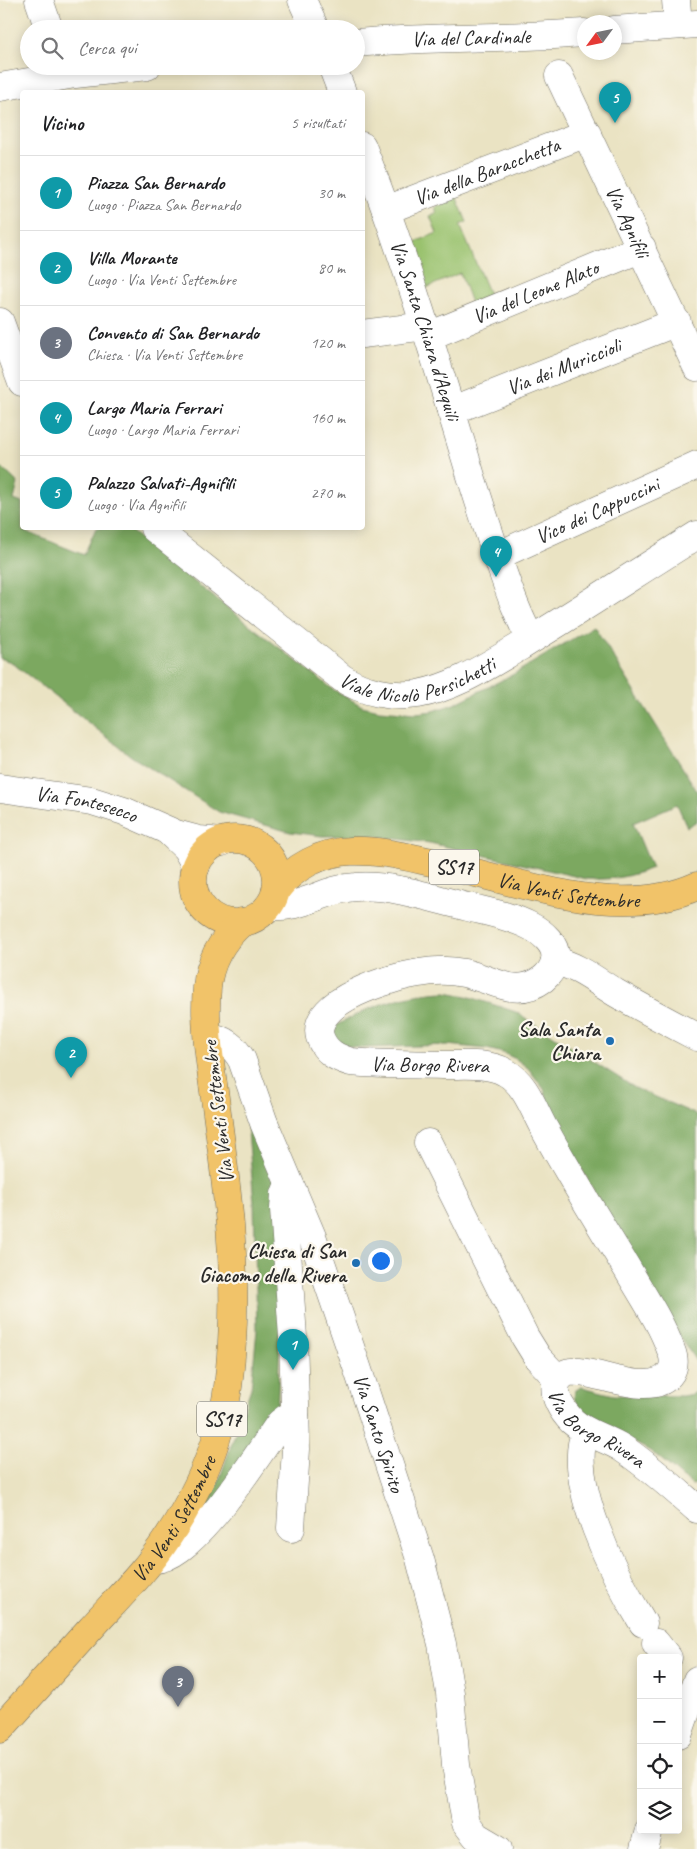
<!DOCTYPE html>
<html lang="it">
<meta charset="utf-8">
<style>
:root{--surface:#fff;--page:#f2f2f2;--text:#202124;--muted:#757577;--line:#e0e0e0;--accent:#1f6fb2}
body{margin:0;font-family:Caveat,sans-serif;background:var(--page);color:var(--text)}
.controls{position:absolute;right:15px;bottom:15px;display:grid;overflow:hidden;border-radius:5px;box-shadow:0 2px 12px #0003}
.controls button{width:45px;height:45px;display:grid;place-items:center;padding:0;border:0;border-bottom:1px solid var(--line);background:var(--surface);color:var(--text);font:25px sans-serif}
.compass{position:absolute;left:577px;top:15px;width:45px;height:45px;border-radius:50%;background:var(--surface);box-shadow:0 2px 12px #0003;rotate:237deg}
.you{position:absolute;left:380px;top:1260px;width:18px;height:18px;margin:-12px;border:4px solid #fff;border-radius:50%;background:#1a73e8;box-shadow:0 0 0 8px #1a73e833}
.badge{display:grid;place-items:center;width:32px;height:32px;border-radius:50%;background:var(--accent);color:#fff;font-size:16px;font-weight:700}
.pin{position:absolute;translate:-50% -41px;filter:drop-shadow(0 1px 2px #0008)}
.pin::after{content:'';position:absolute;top:26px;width:18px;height:15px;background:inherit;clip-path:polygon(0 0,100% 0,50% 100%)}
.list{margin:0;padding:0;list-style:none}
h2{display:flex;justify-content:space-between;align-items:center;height:65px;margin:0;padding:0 20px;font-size:21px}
h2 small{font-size:16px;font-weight:400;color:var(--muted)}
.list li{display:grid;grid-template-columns:32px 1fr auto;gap:15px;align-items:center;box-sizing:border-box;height:75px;padding:0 20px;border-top:1px solid var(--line)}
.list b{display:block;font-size:19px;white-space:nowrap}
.list p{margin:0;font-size:16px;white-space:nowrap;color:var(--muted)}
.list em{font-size:16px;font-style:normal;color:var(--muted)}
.icon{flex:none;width:28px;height:28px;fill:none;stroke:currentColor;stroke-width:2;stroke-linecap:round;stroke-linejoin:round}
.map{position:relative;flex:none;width:697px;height:1849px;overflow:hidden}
.search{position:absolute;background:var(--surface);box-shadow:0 2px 12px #0003;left:20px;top:20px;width:345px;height:55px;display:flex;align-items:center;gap:12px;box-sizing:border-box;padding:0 18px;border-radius:28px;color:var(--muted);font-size:19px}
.panel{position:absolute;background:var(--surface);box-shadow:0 2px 12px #0003;left:20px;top:90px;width:345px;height:440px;border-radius:5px}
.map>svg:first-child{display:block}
.green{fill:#9ac26e;stroke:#62764c}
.forest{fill:#7ba861;stroke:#536a46}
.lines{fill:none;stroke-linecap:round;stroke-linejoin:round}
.minor-casing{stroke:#6e6b60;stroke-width:29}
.major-casing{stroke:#6e6b60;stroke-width:29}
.minor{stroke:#fff;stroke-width:28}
.major{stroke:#f1c369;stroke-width:28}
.poi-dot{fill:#1f6fb2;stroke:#fbf7ec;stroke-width:2}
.labels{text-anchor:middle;stroke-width:4.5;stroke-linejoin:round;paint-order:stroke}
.shield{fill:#fbf7ec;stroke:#696865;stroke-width:1}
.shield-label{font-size:20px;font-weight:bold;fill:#2b2b2b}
.street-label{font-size:21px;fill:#2b2b2b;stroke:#fbf7ec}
.poi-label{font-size:21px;font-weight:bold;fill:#2b2b2b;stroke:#fbf7ec;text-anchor:end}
</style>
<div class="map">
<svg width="697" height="1849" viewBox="0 0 697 1849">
<rect width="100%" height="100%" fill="#fbf7ec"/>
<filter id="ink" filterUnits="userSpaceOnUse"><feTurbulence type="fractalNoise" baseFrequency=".02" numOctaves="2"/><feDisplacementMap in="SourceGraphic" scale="10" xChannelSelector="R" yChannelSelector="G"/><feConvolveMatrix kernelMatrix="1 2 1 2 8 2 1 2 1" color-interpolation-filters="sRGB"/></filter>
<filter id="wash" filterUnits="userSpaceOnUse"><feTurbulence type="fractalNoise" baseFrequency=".0096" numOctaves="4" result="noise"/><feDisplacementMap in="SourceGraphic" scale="20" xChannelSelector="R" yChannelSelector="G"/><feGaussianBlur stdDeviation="1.12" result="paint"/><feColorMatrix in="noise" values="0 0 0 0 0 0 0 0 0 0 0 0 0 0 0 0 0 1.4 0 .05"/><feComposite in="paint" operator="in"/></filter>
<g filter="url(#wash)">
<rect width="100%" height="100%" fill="#eae3c3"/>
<path class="green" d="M 455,194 L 467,222 L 460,225 L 493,304 L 474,311 L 460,273 L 424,289 L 408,245 L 437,233 L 430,216 L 437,213 L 435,207 L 449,201 L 447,196 Z"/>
<path class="forest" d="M 0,466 L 18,483 L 14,500 L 22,503 L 22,530 L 84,555 L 96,528 L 127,528 L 206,591 L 334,690 L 362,706 L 379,710 L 416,713 L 433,711 L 454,704 L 512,675 L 594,626 L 697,791 L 697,821 L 687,827 L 677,804 L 633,823 L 652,868 C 628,877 614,880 587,879 L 430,843 L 373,836 L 322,836 L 290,832 L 219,812 L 131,756 L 11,662 L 0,658 Z
M 446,992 L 467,996 L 516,1012 L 635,1088 L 697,1115 L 697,1363 L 646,1284 L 555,1121 L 544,1089 L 528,1068 L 516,1059 L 503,1053 L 487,1049 L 448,1045 L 361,1048 L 340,1045 L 333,1035 L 337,1025 C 371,1005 407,993 446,992 Z
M 242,1060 L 280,1163 L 281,1312 L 277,1418 L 197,1526 L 216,1489 L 251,1388 L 257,1330 L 254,1203 Z
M 582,1387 L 614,1395 L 682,1396 L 693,1394 L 697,1391 L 697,1484 L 692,1485 C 678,1474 665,1461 650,1451 C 636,1442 562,1412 576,1390 Z"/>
</g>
<g filter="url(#ink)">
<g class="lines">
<g class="minor-casing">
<g id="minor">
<path d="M 39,0 L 49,29"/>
<path d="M 302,0 L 315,29"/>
<path d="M 676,0 L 678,25"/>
<path d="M 614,30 L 697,24"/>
<path id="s1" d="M 356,43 C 432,36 509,39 584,33"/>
<path d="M 332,66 L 342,92"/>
<path id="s2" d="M 559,76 L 697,367"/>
<path d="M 0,87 L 75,74 L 147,66"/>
<path id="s3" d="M 362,146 C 399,241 429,337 458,433 C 470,474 483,515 497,556 C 507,584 516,613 531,639"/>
<path id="s4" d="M 386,210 L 587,133"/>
<path d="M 0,322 L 22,382"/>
<path d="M 362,334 L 426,326"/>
<path id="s5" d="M 429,336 L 642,248"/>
<path id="s6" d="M 451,411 L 677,322"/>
<path id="s7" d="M 154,528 L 342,678 C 363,692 393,698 418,694 C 456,687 488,665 521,646 C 580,610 638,572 697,535"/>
<path id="s8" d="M 497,556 L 697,465"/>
<path id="s9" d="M 0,788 L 92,801 L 124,811 L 176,834 L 199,840 L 222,842"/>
<path d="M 168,831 L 186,848 L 196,866"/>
<path id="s10" d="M 269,906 C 303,909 323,889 356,887 C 392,884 434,899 468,907 C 488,912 511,916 530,926 C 542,932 558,945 555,960 C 554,967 549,974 543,979 C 516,999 493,979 464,973 C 450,970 434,970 419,973 C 393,977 310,1000 320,1037 C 325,1052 337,1058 351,1062 C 384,1065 417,1064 449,1065 C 467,1065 489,1063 505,1072 C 526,1083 534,1111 545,1130 C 571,1178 600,1224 628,1270 C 643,1296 661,1322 671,1350 C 674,1357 675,1365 671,1372 C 653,1401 594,1368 570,1372 C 563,1373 559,1378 556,1383 C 553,1396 562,1411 572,1421 C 586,1434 606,1438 622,1448 C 649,1466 673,1488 697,1509"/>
<path d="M 555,961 C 578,966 596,981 616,993 C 642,1008 670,1023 697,1037"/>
<path id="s11" d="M 208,1036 C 224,1039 234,1046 242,1060 L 264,1123 L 313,1239 L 357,1367 L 420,1559 L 442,1644 L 450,1693 L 456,1765 L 466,1823 L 476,1836 L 498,1849"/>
<path d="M 428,1143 L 525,1337 L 538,1358 L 558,1379"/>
<path d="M 289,1184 L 285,1194 L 284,1209 L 293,1337 L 295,1404 L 296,1449 L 291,1528"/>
<path d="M 586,1431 C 564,1479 617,1581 643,1623"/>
<path d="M 152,1559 C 191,1564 259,1452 280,1423 L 288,1417 L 295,1416"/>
<path d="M 656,1643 L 668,1658"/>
<path d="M 678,1735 L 697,1680"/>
<path d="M 644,1849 L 649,1830"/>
</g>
</g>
<g class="major-casing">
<g id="major">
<circle cx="235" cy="881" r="42"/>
<path id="s12" d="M 276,890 C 293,867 322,852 351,851 C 375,850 399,855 422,860 C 471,870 521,887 570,895 C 613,903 657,904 697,886"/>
<path id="s13" d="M 0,1729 C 30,1696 60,1662 90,1629 C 116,1600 145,1572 166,1540 C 189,1506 209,1466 220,1426 C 228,1399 230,1371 232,1342 C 237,1265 227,1189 217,1113 C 212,1074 203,1027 207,988 C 209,961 222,940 242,922"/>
</g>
</g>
<use href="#minor" class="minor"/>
<use href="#major" class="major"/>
</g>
</g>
<g class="poi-dot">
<circle cx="610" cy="1041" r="5"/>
<circle cx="356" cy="1263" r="5"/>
</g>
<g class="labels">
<g class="shield">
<rect x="429" y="849.5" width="50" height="35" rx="4"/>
<rect x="197" y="1401.5" width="50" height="35" rx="4"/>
</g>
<g class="shield-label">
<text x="454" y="874">SS17</text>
<text x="222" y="1426">SS17</text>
</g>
<g class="street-label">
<text dy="7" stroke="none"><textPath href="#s1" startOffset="115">Via del Cardinale</textPath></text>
<text dy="7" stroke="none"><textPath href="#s4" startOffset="108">Via della Baracchetta</textPath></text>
<text dy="7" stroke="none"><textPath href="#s2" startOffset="161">Via Agnifili</textPath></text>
<text dy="7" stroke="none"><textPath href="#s5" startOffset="115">Via del Leone Alato</textPath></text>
<text dy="7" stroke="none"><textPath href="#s3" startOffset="195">Via Santa Chiara d'Acquili</textPath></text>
<text dy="7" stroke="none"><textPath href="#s6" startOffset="121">Via dei Muriccioli</textPath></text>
<text dy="7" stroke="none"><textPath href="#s8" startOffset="110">Vico dei Cappuccini</textPath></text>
<text dy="7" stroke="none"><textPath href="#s7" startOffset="321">Viale Nicolò Persichetti</textPath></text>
<text dy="7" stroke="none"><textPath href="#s9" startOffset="88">Via Fontesecco</textPath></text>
<text dy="7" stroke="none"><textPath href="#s12" startOffset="309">Via Venti Settembre</textPath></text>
<text dy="7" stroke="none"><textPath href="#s10" startOffset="714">Via Borgo Rivera</textPath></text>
<text transform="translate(218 1112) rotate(-97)" y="7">Via Venti Settembre</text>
<text dy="7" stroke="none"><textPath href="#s10" startOffset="1329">Via Borgo Rivera</textPath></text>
<text dy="7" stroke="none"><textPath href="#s11" startOffset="441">Via Santo Spirito</textPath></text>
<text dy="7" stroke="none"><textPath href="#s13" startOffset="274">Via Venti Settembre</textPath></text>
</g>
<g class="poi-label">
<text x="600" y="1036">Sala Santa<tspan x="600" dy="24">Chiara</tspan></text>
<text x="346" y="1258">Chiesa di San<tspan x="346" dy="24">Giacomo della Rivera</tspan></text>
</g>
</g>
</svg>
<div class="controls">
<button>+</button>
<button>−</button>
<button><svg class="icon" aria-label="locate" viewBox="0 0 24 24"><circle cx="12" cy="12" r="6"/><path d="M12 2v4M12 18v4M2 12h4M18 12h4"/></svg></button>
<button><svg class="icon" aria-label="layers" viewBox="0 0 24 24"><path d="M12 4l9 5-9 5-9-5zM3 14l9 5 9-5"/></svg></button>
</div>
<svg class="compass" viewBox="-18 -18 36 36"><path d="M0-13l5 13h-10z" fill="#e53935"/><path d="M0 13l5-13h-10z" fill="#757577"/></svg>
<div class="you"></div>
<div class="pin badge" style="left:293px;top:1370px;background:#0f9aa8">1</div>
<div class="pin badge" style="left:71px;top:1078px;background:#0f9aa8">2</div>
<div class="pin badge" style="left:178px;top:1707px;background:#6b7280">3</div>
<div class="pin badge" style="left:496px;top:577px;background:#0f9aa8">4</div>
<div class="pin badge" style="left:615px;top:123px;background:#0f9aa8">5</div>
<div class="search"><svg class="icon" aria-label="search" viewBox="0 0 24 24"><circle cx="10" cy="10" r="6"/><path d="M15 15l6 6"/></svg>Cerca qui</div>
<section class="panel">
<h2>Vicino<small>5 risultati</small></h2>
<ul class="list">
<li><span class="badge" style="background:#0f9aa8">1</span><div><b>Piazza San Bernardo</b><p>Luogo · Piazza San Bernardo</p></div><em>30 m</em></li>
<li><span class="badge" style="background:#0f9aa8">2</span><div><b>Villa Morante</b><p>Luogo · Via Venti Settembre</p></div><em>80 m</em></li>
<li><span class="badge" style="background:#6b7280">3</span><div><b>Convento di San Bernardo</b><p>Chiesa · Via Venti Settembre</p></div><em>120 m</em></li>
<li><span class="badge" style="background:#0f9aa8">4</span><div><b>Largo Maria Ferrari</b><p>Luogo · Largo Maria Ferrari</p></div><em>160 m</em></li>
<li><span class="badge" style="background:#0f9aa8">5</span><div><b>Palazzo Salvati-Agnifili</b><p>Luogo · Via Agnifili</p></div><em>270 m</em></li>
</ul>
</section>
</div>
